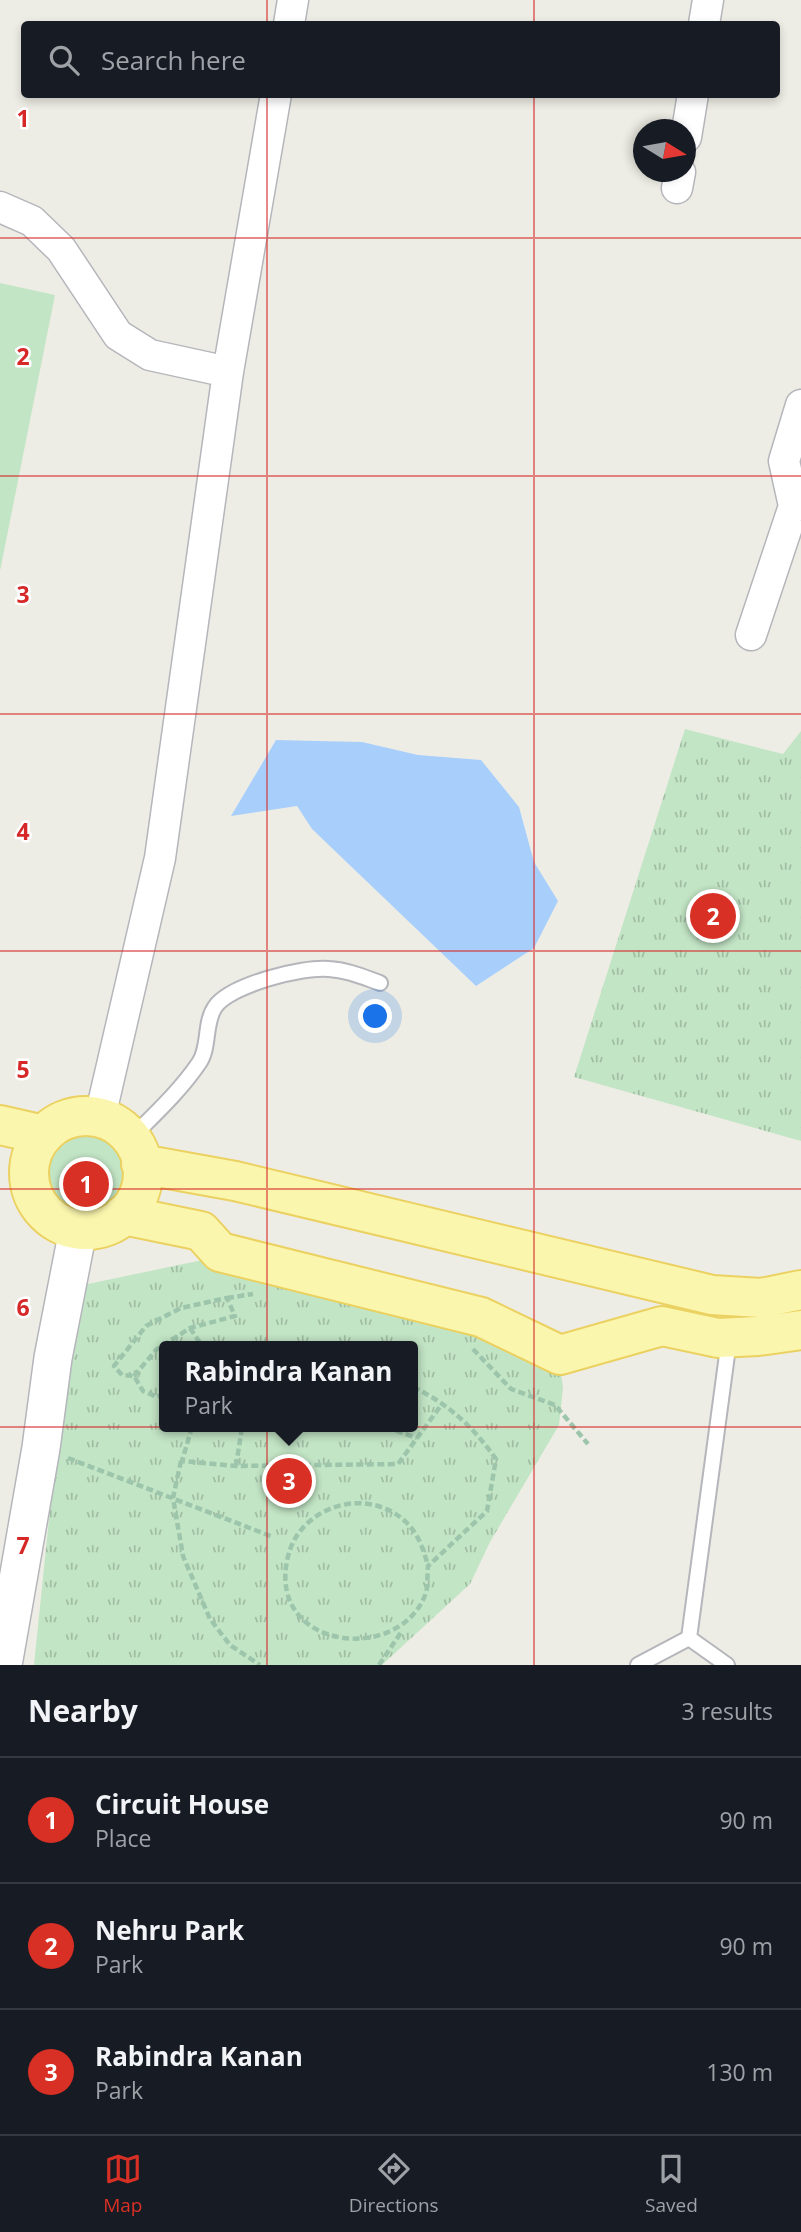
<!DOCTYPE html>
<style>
:root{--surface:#171b24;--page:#242831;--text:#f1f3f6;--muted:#9ea1a6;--line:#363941;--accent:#d93025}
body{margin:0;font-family:"Open Sans",sans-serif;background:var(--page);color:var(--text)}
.compass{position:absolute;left:633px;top:119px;width:63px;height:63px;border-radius:50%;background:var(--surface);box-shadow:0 4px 10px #0003;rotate:101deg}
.you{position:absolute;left:376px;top:1017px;width:24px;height:24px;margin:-18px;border:5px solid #fff;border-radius:50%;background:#1a73e8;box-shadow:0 0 0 10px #1a73e833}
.badge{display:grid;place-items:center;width:46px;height:46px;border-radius:50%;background:var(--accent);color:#fff;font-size:23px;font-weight:700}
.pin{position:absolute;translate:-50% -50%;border:4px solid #fff;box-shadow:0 2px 7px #0006}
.popup{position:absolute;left:159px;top:1341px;width:259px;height:91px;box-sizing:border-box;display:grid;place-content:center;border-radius:7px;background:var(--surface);filter:drop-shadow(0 2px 5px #0005);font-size:23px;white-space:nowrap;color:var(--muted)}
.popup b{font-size:26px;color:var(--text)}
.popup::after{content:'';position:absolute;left:50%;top:100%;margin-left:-14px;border:14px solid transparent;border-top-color:var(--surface)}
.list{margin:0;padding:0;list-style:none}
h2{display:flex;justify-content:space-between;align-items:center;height:91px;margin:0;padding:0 28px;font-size:30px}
h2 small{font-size:23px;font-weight:400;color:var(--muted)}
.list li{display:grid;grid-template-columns:46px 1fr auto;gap:21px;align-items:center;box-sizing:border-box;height:126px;padding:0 28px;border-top:2px solid var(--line)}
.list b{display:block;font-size:26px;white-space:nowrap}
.list p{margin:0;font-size:23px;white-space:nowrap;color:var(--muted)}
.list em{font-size:23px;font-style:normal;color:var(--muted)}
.icon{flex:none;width:38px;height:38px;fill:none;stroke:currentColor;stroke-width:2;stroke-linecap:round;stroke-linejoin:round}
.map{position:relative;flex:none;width:801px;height:1665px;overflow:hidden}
.search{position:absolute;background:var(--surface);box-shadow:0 4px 10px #0003;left:21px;right:21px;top:21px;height:77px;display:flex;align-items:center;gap:18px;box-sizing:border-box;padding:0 24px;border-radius:7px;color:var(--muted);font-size:26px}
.sheet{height:469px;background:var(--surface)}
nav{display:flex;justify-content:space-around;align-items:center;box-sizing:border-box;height:98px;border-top:2px solid var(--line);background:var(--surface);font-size:19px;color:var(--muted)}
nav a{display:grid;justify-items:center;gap:4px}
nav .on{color:var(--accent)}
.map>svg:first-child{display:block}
.green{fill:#c2e5c5}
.park{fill:url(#park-tufts);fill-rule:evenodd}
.water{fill:#a8cffb}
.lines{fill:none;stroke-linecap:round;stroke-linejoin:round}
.service-casing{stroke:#b5b6bb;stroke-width:18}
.minor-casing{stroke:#b5b6bb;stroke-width:33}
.tertiary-casing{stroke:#b5b6bb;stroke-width:40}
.primary-casing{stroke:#ebd161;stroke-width:42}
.path{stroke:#9cc5ab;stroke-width:4.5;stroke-dasharray:7 3.5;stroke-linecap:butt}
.service{stroke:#fff;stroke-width:14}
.minor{stroke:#fff;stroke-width:30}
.tertiary{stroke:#fff;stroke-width:37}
.primary{stroke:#fbf6ad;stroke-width:38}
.grid{fill:none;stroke:#d62828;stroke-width:2;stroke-opacity:0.55}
.grid-label{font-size:23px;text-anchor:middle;font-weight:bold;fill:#d62828;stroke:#fff;stroke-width:5;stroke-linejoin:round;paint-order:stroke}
</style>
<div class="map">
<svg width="801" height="1665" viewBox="0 0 801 1665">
<defs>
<pattern id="park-tufts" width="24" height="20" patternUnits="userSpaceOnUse" patternTransform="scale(1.75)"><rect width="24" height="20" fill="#c2e5c5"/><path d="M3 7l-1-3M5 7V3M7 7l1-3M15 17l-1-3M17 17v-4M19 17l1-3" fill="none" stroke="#a1bda4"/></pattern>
</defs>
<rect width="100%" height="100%" fill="#eeede5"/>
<path class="green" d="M 0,283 L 55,295 L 0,571 Z
M36 1181a49 49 0 1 1 98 0a49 49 0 1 1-98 0Z"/>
<path class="park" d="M 685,729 L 783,754 L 801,731 L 801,1141 L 574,1077 Z
M 217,1257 L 559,1358 L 563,1388 L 559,1425 L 490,1542 L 470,1584 L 382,1665 L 34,1665 L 71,1305 L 83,1285 ZM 165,1346 L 413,1346 L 413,1427 L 165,1427 Z"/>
<path class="water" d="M 276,740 L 362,742 L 418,755 L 481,760 L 519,807 L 534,862 L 558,901 L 534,948 L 476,986 L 312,829 L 297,806 L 231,816 Z"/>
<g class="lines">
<g class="service-casing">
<path id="service" d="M 131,1138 C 155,1114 180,1091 199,1063 C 210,1047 204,1023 215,1007 C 230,985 303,966 329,969 C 347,970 363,977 380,983
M 689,1638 L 727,1665
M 638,1665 L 689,1638 L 729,1340"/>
</g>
<g class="minor-casing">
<path id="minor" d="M 289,24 L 293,0
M 704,24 L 708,0
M 686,137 L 693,94
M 677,188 L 680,172
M 0,207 L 32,221 L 61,249 L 118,335 L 150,355 L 228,372
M 794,506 L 784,461 L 801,405
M 751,635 L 794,506 L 801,505
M 100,1117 L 160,858 L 228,372 L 276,94"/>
</g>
<g class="tertiary-casing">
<path id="tertiary" d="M 3,1665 L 41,1448 L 53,1358 L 78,1230"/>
</g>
<g class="primary-casing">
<path id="primary" d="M29 1173a57 57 0 1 1 114 0a57 57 0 1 1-114 0Z
M 0,1125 L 44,1135
M 141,1164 L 235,1181 L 712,1295 L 761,1298 L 801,1290
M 123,1215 L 201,1231 L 220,1252 L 481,1317 L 560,1355 L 662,1326 L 718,1338 L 758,1336 L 801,1330"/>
</g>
<path class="path" d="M 227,1298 L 253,1294
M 190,1328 L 202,1346
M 473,1349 L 511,1389 L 555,1405 L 588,1444
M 134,1376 L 156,1350 L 190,1328 L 235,1316 L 227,1298 L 181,1308 L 146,1326 L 114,1366 L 122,1375 L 134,1376 L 143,1391 L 157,1397 L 165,1394
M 413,1387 C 450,1405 473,1427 496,1459 L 487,1511 L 428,1566 C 427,1575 428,1585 426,1593 C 400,1665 269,1650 287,1561 C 290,1545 297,1532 310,1521 C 338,1497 381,1497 407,1523 C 419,1535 424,1551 428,1566
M 192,1427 L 182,1461 L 236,1466 L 398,1464 L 442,1404
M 386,1427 L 417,1438
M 68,1458 L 273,1537
M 181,1461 L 173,1498 L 183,1556 L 210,1619 L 230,1645 L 260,1665
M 236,1466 L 242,1427
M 379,1665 L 402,1631"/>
<use href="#service" class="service"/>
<use href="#minor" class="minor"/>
<use href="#tertiary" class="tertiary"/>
<use href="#primary" class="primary"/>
</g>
<path class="grid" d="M 267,0 L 267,24M 534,0 L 534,24M 267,94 L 267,1665M 534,94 L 534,1665M 0,238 L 801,238M 0,476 L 801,476M 0,714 L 801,714M 0,951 L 801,951M 0,1189 L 801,1189M 0,1427 L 801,1427"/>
<g class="grid-label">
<text x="23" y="127">1</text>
<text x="23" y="365">2</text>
<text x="23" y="603">3</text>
<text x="23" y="840">4</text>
<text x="23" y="1078">5</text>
<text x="23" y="1316">6</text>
<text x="23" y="1554">7</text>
</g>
</svg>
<svg class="compass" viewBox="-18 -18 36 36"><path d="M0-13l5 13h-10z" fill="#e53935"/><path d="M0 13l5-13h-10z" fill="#9ea1a6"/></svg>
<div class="you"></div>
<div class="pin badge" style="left:86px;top:1184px">1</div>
<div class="pin badge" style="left:713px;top:916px">2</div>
<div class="pin badge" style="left:289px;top:1481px">3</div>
<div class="popup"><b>Rabindra Kanan</b>Park</div>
<div class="search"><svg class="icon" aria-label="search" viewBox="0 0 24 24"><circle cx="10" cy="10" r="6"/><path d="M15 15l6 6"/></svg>Search here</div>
</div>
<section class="sheet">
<h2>Nearby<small>3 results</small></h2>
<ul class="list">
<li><span class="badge">1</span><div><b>Circuit House</b><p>Place</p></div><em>90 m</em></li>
<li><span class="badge">2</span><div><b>Nehru Park</b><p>Park</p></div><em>90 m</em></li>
<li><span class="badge">3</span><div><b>Rabindra Kanan</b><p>Park</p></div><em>130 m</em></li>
</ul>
</section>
<nav>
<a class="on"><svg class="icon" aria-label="map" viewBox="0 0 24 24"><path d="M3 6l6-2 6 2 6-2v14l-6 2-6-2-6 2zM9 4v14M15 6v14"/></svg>Map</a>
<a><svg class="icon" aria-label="directions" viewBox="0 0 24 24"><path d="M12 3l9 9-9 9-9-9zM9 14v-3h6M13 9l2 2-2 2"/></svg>Directions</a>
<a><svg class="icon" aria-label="saved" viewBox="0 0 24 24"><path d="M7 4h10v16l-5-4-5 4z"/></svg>Saved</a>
</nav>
